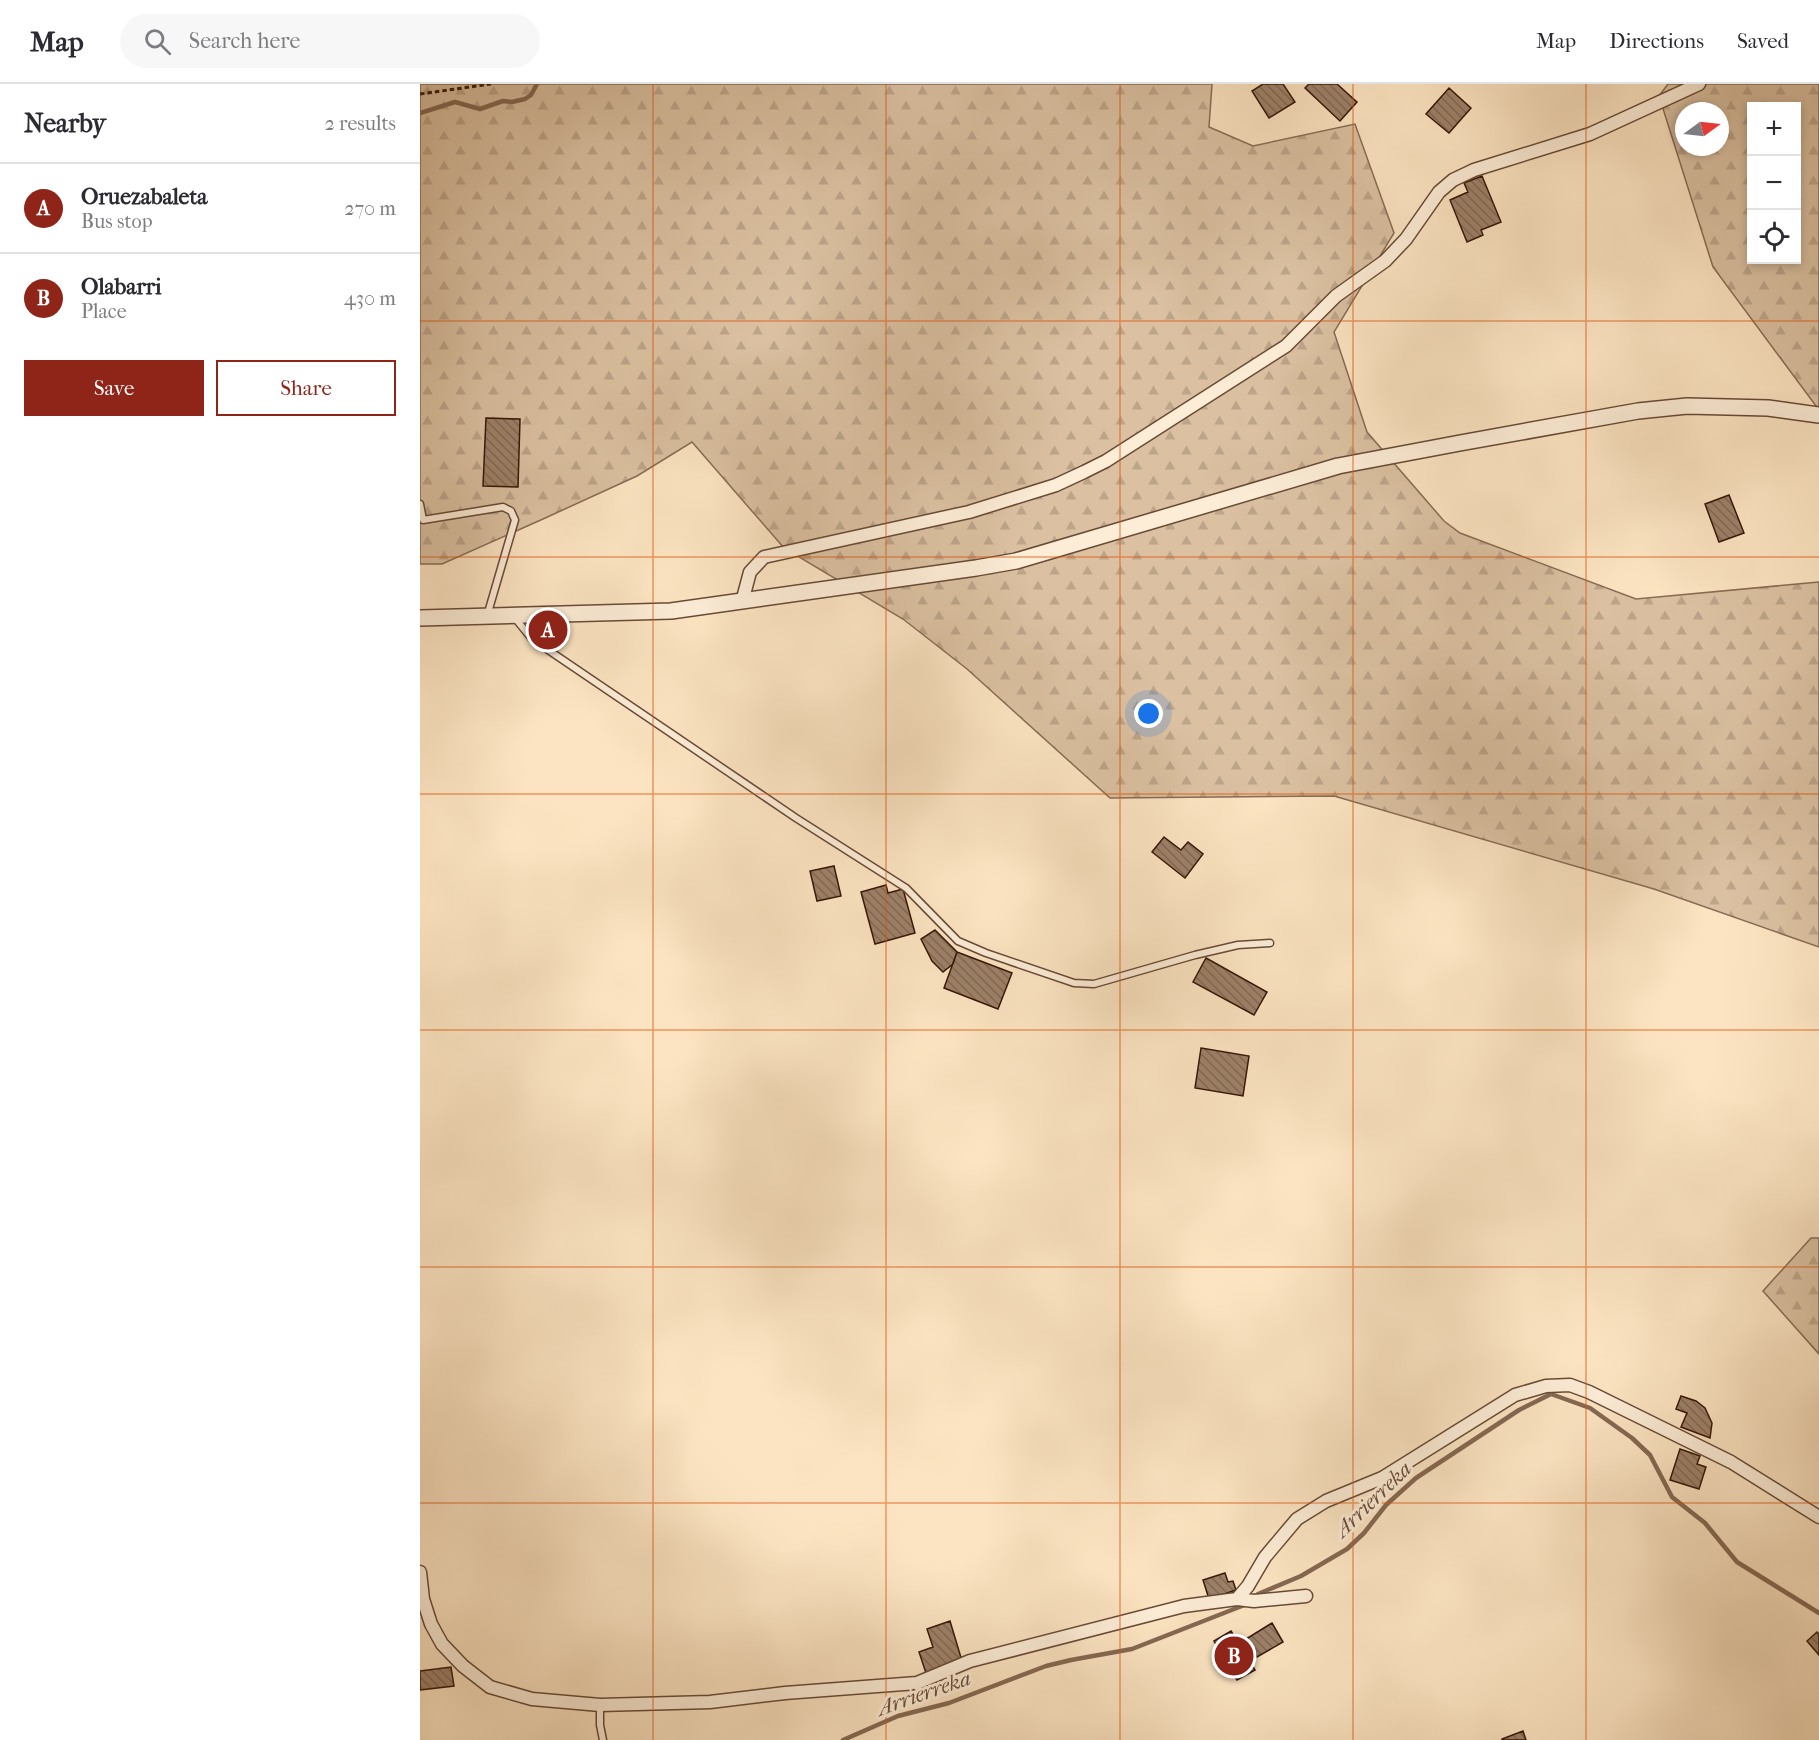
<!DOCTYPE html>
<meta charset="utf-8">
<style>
:root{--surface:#fff;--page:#f7f7f7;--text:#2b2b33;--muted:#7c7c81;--line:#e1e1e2;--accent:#8f2418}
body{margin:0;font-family:"IM FELL French Canon",serif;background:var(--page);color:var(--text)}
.controls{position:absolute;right:18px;top:18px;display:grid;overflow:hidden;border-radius:0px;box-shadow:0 3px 9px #0003}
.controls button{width:54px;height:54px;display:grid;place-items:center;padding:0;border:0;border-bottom:2px solid var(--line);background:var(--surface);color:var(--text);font:30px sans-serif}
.compass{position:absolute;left:1255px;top:18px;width:54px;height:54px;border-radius:50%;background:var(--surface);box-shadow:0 3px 9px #0003;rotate:75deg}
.you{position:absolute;left:729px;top:630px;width:21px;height:21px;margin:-15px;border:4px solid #fff;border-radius:50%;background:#1a73e8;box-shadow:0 0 0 9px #1a73e833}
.badge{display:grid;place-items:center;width:39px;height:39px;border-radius:50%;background:var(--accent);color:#fff;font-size:20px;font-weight:700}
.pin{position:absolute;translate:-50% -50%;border:3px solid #fff;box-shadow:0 2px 6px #0006}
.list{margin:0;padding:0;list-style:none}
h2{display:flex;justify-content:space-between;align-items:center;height:78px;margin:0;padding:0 24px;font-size:26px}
h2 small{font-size:20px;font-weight:400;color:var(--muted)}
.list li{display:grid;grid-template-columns:39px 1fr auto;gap:18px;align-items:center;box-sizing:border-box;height:90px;padding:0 24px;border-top:2px solid var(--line)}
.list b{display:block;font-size:22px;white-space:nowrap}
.list p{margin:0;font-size:20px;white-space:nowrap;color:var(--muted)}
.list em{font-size:20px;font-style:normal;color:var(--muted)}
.actions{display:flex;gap:12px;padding:18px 24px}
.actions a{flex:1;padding:14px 0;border:2px solid var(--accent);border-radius:0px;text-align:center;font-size:21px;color:var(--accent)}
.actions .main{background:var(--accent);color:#fff}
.icon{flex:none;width:33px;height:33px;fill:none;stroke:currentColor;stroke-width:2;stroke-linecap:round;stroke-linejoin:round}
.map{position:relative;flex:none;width:1399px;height:1656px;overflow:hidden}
header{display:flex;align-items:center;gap:36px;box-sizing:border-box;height:84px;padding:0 30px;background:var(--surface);border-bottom:2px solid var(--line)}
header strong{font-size:28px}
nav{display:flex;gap:33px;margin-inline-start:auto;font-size:21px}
.search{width:420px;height:54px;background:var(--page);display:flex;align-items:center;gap:15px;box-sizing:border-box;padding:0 21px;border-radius:33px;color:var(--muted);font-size:22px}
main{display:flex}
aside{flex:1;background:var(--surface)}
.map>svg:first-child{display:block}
.forest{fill:url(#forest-firs);stroke:#896c55;stroke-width:1.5;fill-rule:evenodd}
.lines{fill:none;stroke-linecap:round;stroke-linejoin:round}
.stream{stroke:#856852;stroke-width:4.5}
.building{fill:url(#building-back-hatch);stroke:#371608;stroke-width:1.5}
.service-casing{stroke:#684a36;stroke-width:9}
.minor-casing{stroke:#684a36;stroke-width:15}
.tertiary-casing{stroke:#684a36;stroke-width:18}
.path{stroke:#371608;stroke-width:3;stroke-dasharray:4.5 3;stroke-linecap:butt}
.service{stroke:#fdedd7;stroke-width:6}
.minor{stroke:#fdedd7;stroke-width:12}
.tertiary{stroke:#fdedd7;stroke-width:15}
.grid{fill:none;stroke:#df560c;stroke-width:1.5;stroke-opacity:0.55}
.labels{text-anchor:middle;stroke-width:6;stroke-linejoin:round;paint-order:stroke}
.water-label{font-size:21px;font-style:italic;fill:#6b4c39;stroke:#fdedd7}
</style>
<header>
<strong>Map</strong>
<div class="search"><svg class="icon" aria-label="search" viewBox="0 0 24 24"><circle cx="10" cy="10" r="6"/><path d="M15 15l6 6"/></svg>Search here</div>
<nav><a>Map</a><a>Directions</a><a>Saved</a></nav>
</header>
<main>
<aside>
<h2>Nearby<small>2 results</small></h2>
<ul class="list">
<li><span class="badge">A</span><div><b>Oruezabaleta</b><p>Bus stop</p></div><em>270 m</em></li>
<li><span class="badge">B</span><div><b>Olabarri</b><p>Place</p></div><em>430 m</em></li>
</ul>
<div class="actions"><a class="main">Save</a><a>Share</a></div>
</aside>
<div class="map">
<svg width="1399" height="1656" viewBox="0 0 1399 1656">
<defs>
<pattern id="forest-firs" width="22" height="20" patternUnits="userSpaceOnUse" patternTransform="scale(1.5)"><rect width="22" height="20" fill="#dbc1a2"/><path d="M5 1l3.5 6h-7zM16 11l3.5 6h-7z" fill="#bda58a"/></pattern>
<pattern id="building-back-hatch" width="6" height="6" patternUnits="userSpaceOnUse" patternTransform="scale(1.5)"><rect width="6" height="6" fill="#9d8169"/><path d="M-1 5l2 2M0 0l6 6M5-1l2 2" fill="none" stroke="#816954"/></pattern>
</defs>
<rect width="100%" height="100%" fill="#fce4c2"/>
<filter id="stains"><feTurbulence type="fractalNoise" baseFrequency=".00333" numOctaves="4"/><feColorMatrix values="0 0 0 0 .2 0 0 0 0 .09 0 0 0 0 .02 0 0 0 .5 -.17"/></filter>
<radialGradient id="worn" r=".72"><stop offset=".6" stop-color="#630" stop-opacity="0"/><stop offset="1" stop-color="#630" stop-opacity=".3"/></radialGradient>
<path class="forest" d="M 0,0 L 792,0 L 789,43 L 833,62 L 935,40 L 974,149 L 914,248 L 947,348 L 1024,437 L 1040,449 L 1216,515 L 1399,498 L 1399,863 L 1234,805 L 914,712 L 690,714 L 547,585 L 483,535 L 364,464 L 272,358 L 217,392 L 123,435 L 22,480 L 0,480 Z
M 1248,0 L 1399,0 L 1399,326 L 1293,183 L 1239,12 ZM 1332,22 L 1376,22 L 1376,176 L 1332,176 ZM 1264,27 L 1300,27 L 1300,63 L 1264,63 Z
M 1391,1154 L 1399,1154 L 1399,1270 L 1343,1207 Z"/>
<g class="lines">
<path class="stream" d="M 0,29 L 35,18 L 60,25 L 83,17 L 92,18 L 105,15 L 111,11 L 117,0
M 833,1515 L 838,1510 L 881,1492 L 927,1465 L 944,1449 L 966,1421 L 996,1394 L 1099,1326 L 1131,1310 L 1170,1324 L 1212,1354 L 1230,1371 L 1252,1413 L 1285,1439 L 1317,1478 L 1399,1529
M 423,1656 L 478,1632 L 529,1619 L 626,1582 L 651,1576 L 712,1565 L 827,1520"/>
</g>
<path class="building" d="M 843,0 L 863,0 L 875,18 L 849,34 L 832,7 Z
M 889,0 L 917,0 L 937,18 L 920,37 L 885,4 Z
M 1029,4 L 1051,24 L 1029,49 L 1006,30 Z
M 1062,92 L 1081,138 L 1061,146 L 1063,151 L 1047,158 L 1030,116 L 1048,108 L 1044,99 Z
M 66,334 L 100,335 L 98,403 L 63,402 Z
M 1309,411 L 1324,449 L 1299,458 L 1285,420 Z
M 744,753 L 761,766 L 768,758 L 783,770 L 765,794 L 732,768 Z
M 414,782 L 421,812 L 397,817 L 390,787 Z
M 466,801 L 468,809 L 483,805 L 495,849 L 455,860 L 441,808 Z
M 515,846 L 537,868 L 533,880 L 523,888 L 512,877 L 501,855 Z
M 537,868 L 592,889 L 578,925 L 524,904 Z
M 786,874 L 847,908 L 834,931 L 773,898 Z
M 781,964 L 829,972 L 823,1012 L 775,1004 Z
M 1261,1312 L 1276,1317 L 1285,1324 L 1292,1339 L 1290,1354 L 1261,1343 L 1267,1329 L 1256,1325 Z
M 1260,1365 L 1280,1372 L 1277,1380 L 1286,1383 L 1279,1405 L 1250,1396 Z
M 805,1489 L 808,1498 L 813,1497 L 816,1506 L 789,1515 L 783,1496 Z
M 530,1537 L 542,1577 L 506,1589 L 499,1568 L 513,1563 L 507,1545 Z
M 852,1539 L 863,1558 L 837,1573 L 826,1555 Z
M 811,1547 L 835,1586 L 817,1596 L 794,1557 Z
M 1397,1548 L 1399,1550 L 1399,1571 L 1387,1557 Z
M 31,1583 L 34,1602 L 0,1606 L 0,1587 Z
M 1103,1647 L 1106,1656 L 1082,1656 L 1082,1655 Z"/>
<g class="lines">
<g class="service-casing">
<path id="service" d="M 0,420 L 3,436 L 83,423 L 91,427 L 95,436 L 67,532
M 95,534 L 112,555 L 376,734 L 486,804 L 538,857 L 566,869 L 654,899 L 674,900 L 775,871 L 818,861 L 850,859
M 180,1621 L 180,1641 L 183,1656"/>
</g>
<g class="minor-casing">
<path id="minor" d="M 322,518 L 330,488 L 344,473 L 549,428 L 636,401 L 664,388 L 686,377 L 866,262 L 916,212 L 965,177 L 986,155 L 1019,108 L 1033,96 L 1054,86 L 1170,50 L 1279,0
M 0,1488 L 3,1515 L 11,1540 L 22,1560 L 43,1582 L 70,1603 L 112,1615 L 180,1621 L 290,1618 L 365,1609 L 497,1599 L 550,1577 L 764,1522 L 817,1515 L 828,1502 L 845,1473 L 877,1435 L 906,1417 L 962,1394 L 1095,1311 L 1126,1302 L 1150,1301 L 1169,1308 L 1311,1378 L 1399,1433
M 817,1515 L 834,1517 L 886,1512"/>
</g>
<g class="tertiary-casing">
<path id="tertiary" d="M 0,534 L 251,527 L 556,484 L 596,477 L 918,382 L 1040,359 L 1218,327 L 1267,322 L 1348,324 L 1399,331"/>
</g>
<path class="path" d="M 0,10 L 71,0"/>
<use href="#service" class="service"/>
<use href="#minor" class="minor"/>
<use href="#tertiary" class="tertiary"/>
</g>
<path class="grid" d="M 233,0 L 233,1656M 466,0 L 466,1656M 700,0 L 700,1656M 933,0 L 933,1656M 1166,0 L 1166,1656M 0,237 L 1399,237M 0,473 L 1399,473M 0,710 L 1399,710M 0,946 L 1399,946M 0,1183 L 1399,1183M 0,1419 L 1399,1419"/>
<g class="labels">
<g class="water-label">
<text transform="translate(953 1415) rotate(-44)" y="7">Arrierreka</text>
<text transform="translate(504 1609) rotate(-19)" y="7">Arrierreka</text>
</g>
</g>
<rect width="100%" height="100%" filter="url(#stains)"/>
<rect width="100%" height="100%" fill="url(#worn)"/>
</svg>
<div class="controls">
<button>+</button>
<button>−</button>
<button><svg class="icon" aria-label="locate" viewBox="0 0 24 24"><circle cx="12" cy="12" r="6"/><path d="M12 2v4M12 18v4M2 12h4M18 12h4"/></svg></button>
</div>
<svg class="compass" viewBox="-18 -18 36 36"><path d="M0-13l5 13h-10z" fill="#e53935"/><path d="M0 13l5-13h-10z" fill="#7c7c81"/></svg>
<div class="you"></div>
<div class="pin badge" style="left:128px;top:546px">A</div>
<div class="pin badge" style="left:814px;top:1572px">B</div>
</div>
</main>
